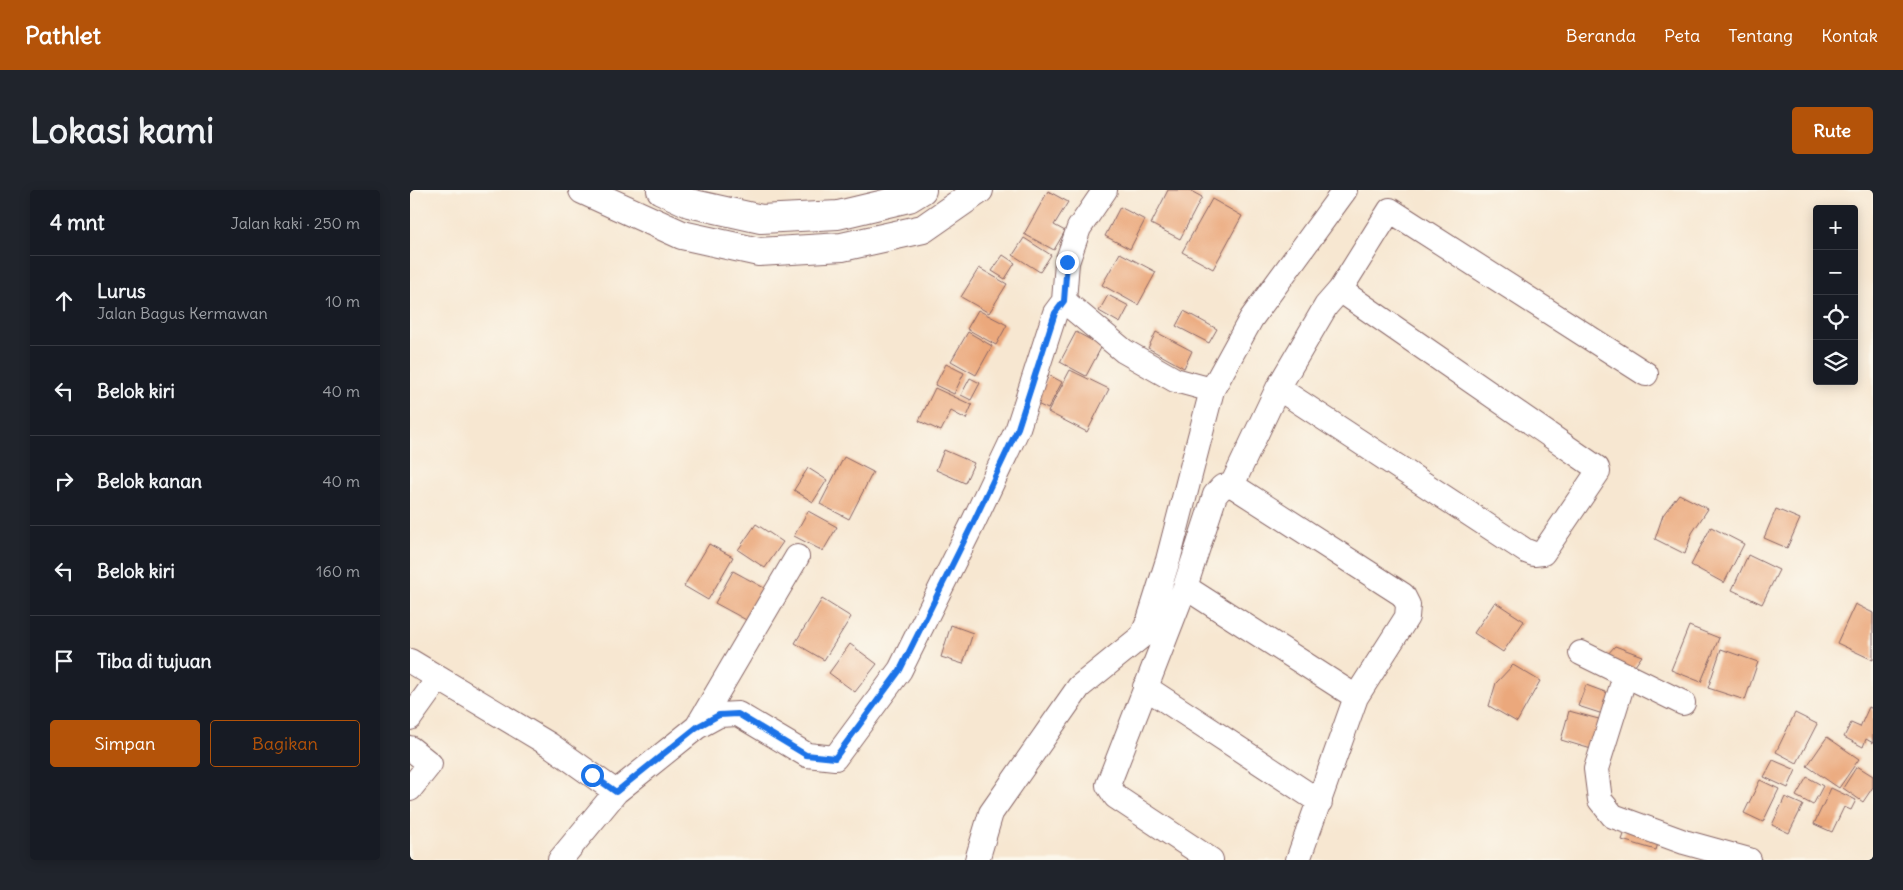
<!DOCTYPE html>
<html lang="id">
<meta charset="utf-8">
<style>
:root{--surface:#171b24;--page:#20242c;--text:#f1f3f6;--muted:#9ea1a6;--line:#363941;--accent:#b45309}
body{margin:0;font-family:Delius,sans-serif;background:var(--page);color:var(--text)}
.controls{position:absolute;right:15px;top:15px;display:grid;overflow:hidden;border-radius:5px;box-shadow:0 2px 12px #0003}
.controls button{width:45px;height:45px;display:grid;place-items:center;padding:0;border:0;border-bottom:1px solid var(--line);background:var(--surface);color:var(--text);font:25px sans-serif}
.stop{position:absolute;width:15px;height:15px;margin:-11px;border:4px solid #1a73e8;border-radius:50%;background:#fff}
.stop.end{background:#1a73e8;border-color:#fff;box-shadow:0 1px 5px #0008}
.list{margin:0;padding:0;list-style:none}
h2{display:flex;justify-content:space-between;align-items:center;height:65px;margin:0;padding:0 20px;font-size:21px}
h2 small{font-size:16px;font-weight:400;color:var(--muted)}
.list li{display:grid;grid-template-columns:32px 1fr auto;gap:15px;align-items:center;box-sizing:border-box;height:90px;padding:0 20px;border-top:1px solid var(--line)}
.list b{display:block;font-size:19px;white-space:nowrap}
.list p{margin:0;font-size:16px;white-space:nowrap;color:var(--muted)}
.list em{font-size:16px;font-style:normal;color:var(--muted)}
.actions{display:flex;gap:10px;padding:15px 20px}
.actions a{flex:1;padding:11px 0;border:1px solid var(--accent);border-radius:5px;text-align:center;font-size:18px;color:var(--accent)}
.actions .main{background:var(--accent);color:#fff}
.icon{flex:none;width:28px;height:28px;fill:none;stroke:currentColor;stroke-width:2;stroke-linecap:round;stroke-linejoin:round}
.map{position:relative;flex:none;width:1463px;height:670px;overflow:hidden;border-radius:5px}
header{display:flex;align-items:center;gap:30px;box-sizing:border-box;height:70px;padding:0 25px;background:var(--accent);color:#fff}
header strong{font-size:24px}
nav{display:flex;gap:28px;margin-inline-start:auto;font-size:18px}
.intro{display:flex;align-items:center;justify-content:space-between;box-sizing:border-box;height:120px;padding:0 30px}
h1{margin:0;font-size:35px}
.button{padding:12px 22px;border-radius:5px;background:var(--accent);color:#fff;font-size:18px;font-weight:700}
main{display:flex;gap:30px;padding:0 30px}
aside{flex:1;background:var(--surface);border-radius:5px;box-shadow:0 2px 12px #0003}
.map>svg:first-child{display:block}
.building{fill:#eba87c}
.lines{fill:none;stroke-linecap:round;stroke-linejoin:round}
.street-casing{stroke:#876565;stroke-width:26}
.highway-casing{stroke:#876565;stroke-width:30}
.street{stroke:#fff;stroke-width:24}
.highway{stroke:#fff;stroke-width:28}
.route{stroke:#1a73e8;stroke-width:6}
</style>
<header>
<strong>Pathlet</strong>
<nav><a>Beranda</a><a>Peta</a><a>Tentang</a><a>Kontak</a></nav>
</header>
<div class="intro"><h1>Lokasi kami</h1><a class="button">Rute</a></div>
<main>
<aside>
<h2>4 mnt<small>Jalan kaki · 250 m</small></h2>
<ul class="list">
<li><svg class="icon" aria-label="ahead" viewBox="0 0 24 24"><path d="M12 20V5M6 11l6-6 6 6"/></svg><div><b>Lurus</b><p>Jalan Bagus Kermawan</p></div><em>10 m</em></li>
<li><svg class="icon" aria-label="left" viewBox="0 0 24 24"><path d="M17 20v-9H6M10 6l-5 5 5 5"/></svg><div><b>Belok kiri</b></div><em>40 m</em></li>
<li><svg class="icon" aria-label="right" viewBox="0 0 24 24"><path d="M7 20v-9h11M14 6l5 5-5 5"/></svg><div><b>Belok kanan</b></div><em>40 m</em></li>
<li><svg class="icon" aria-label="left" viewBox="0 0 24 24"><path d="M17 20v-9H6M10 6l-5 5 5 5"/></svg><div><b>Belok kiri</b></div><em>160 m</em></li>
<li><svg class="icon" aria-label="arrive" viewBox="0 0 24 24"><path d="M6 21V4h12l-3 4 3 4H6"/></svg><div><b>Tiba di tujuan</b></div></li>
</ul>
<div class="actions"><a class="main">Simpan</a><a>Bagikan</a></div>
</aside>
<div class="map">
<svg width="1463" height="670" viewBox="0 0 1463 670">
<rect width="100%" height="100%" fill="#fbf7ec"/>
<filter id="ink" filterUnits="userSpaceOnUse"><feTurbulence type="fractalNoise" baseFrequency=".02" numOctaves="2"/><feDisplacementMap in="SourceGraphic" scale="10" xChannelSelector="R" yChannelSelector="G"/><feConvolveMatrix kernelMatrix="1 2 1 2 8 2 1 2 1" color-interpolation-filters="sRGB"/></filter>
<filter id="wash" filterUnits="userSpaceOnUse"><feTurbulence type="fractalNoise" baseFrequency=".0096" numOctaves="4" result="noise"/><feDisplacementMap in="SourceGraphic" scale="20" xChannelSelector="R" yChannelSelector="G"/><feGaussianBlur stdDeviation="1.12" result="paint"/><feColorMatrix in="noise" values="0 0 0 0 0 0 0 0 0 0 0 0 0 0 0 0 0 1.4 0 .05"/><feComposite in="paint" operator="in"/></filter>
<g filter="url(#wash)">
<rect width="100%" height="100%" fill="#f7e7d1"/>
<g id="blocks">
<path class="building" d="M 758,0 L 779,0 L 792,7 L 770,49 L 741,34 Z
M 638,1 L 658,12 L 644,35 L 655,41 L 644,60 L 614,44 Z
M 802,9 L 832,26 L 803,79 L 772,62 Z
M 710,17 L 735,30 L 720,59 L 695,46 Z
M 614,48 L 641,65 L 630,82 L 603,65 Z
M 710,63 L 746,82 L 728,115 L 692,95 Z
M 593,65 L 605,73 L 595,89 L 582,81 Z
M 569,78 L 597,94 L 579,123 L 551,107 Z
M 698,105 L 719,116 L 710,133 L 689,121 Z
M 568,120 L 597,135 L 586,155 L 557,139 Z
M 774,121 L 807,139 L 799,153 L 766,136 Z
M 558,142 L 582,156 L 566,185 L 541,171 Z
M 666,142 L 692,156 L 676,186 L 650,172 Z
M 746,142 L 782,161 L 774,178 L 738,158 Z
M 536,174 L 554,183 L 544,204 L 525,195 Z
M 660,180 L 699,199 L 677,242 L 638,222 Z
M 639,185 L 652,192 L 638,219 L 625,213 Z
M 560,188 L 570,193 L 561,210 L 551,205 Z
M 525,198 L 562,215 L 556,229 L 541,221 L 531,241 L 509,231 Z
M 534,260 L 564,273 L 555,293 L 526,280 Z
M 434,267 L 463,282 L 439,329 L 410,314 Z
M 398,278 L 417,290 L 403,312 L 384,300 Z
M 1269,304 L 1298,319 L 1282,343 L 1275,364 L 1245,349 L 1253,325 Z
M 1366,319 L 1390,329 L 1377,358 L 1354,348 Z
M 398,321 L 427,337 L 413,361 L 384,346 Z
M 346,334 L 373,352 L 355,378 L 328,360 Z
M 1301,337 L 1334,354 L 1314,393 L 1281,375 Z
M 299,354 L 323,367 L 298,410 L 274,396 Z
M 1338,365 L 1369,380 L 1352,414 L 1322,400 Z
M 323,381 L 358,400 L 340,432 L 305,413 Z
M 412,409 L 441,427 L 414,470 L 385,453 Z
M 1085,412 L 1114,431 L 1093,462 L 1064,443 Z
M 1445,414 L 1463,423 L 1463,470 L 1427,453 Z
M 541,435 L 563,443 L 553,474 L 531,467 Z
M 1279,436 L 1309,448 L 1291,492 L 1261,480 Z
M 440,454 L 467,474 L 445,502 L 419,483 Z
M 1205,456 L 1232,466 L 1220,483 L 1197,465 Z
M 1311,459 L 1348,472 L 1335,510 L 1298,498 Z
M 1103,475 L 1130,491 L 1107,532 L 1079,516 L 1086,493 Z
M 1176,495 L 1206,506 L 1199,526 L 1168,516 Z
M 1459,517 L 1463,519 L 1463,553 L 1456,549 L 1453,557 L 1434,547 L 1441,533 L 1450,537 Z
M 1159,521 L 1196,531 L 1188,561 L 1151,550 Z
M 1385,523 L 1407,534 L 1387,573 L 1366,562 Z
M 1417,547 L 1449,569 L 1429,598 L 1397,576 Z
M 1363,570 L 1386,580 L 1378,598 L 1354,587 Z
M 1447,576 L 1463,586 L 1463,597 L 1453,612 L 1433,598 Z
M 1397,587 L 1413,596 L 1403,615 L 1386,606 Z
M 1350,590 L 1369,599 L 1353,632 L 1334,623 Z
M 1421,598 L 1446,610 L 1441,620 L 1434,617 L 1422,642 L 1404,634 Z
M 1375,607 L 1393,615 L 1379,643 L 1362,635 Z
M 1217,636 L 1250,647 L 1246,660 L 1212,650 Z"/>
</g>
</g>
<g filter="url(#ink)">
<use href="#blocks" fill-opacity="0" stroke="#876565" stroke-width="1"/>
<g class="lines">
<g class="street-casing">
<path id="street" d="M 930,100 L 980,20 L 1236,184
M 654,111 L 657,72 L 669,38 L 695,0
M 822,295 L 868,198 L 916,116 L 930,100 L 1187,278 L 1188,282 L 1133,363 L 1124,364 L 1116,361 L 868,198
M 775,397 L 946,507
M 1171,463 L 1273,513
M 0,471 L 140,555 L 206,602
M 1215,486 L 1186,579 L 1190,610 L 1203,626 L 1274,652 L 1339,670
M 735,497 L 910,612
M 0,528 L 28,489
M 287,537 L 387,367
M 0,558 L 20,574 L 0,599
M 150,670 L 206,602 L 287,537 L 309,525 L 328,524 L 397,565 L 425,568 L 490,480 L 563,333 L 608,238 L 645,123 L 654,111 L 714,161 L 765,190 L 802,200 L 841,129 L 935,0
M 567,670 L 581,623 L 669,497 L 732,446 L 739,430 L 758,370 L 802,200
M 801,670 L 706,607 L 698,595 L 775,397 L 805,305 L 812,297 L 822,295 L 993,405 L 998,415 L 997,427 L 946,507 L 888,670"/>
</g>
<g class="highway-casing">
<path id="highway" d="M 173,0 L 272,45 L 349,62 L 432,57 L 513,39 L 569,0
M 251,0 L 279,13 L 351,29 L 428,25 L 499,8 L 512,0"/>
</g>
<use href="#street" class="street"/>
<use href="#highway" class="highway"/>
</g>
</g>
<g class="lines" filter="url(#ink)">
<path class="route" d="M 182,585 L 206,602 L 287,537 L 309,525 L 328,524 L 396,565 L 425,568 L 490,480 L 563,333 L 608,238 L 645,123 L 654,111 L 657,72"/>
</g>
</svg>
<div class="controls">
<button>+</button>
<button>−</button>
<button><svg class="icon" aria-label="locate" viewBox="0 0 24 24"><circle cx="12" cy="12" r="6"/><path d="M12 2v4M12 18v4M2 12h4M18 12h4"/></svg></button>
<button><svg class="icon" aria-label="layers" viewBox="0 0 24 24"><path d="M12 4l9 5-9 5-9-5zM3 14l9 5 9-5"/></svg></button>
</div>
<div class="stop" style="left:182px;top:585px"></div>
<div class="stop end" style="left:657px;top:72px"></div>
</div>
</main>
